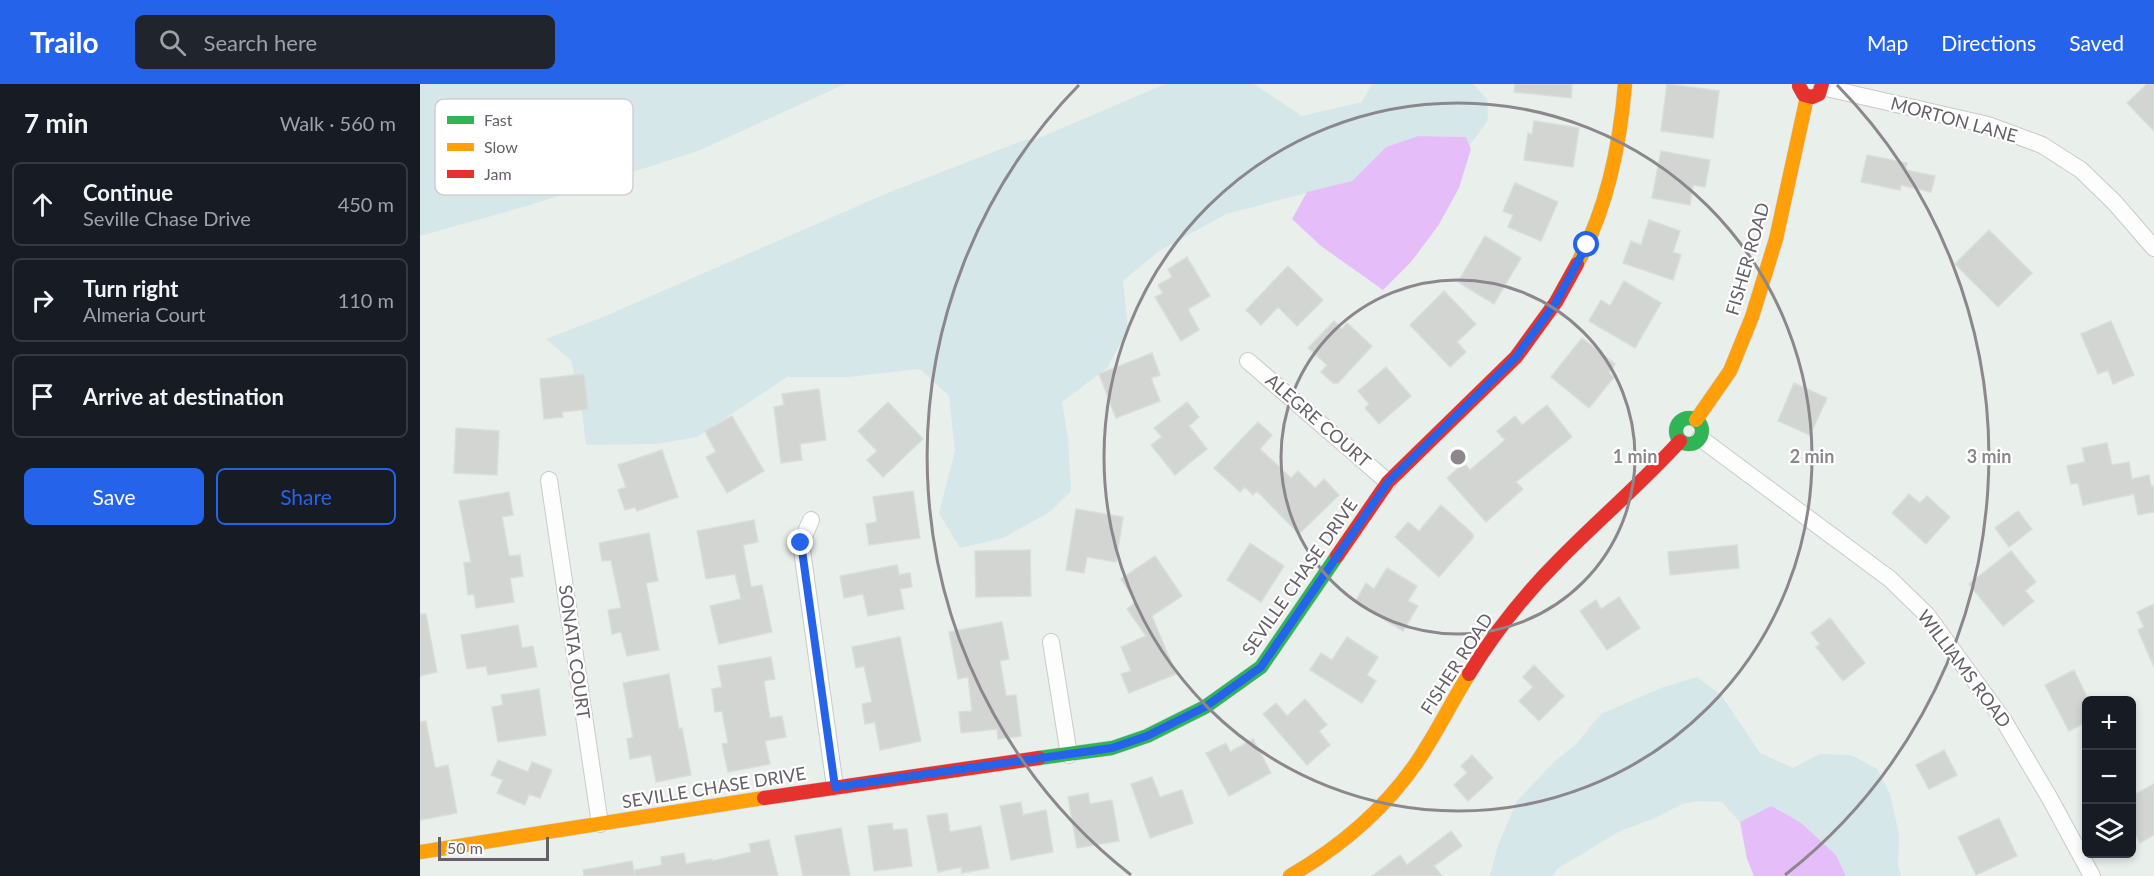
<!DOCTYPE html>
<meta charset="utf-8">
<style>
:root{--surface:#171b24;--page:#20242c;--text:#f1f3f6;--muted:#9ea1a6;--line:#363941;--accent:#2563eb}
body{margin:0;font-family:Lato,sans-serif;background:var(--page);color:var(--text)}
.controls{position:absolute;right:18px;bottom:18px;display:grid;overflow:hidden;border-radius:9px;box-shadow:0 3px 9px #0003}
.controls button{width:54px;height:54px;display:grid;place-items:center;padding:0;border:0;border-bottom:2px solid var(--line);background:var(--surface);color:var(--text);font:30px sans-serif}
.scale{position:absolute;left:18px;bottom:15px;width:111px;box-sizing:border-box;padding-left:6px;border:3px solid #665f68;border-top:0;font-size:16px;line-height:21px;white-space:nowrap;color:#665f68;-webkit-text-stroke:4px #fff;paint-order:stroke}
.stop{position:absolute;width:18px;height:18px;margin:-14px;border:4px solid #2563eb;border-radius:50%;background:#fff}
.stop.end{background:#2563eb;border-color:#fff;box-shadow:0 2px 6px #0008}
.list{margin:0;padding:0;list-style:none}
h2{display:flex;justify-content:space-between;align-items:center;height:78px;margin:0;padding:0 24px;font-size:26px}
h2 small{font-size:20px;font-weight:400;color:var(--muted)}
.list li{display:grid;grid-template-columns:39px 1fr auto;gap:18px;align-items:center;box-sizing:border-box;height:84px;margin:0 12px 12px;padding:0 12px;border:2px solid var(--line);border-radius:9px}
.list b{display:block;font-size:22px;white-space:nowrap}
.list p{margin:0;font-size:20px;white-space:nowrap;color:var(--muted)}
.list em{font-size:20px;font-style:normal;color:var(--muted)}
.actions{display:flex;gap:12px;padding:18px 24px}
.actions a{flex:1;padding:14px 0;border:2px solid var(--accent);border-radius:9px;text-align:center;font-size:21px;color:var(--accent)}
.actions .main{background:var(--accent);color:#fff}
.icon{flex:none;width:33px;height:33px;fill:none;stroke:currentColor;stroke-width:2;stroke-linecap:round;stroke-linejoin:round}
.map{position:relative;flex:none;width:1734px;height:792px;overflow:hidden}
header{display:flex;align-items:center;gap:36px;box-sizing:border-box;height:84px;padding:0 30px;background:var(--accent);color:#fff}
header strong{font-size:28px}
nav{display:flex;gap:33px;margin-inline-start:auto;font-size:21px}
.search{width:420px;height:54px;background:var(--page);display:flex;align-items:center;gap:15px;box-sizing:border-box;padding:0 21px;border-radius:9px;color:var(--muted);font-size:22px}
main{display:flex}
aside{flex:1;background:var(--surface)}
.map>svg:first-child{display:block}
.green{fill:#d5e7e9}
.water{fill:#e5bef9}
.building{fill:#d2d5d2;stroke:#d8ded9;stroke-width:1.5}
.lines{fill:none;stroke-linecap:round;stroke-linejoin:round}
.street-casing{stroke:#c9cbca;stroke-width:18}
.fast-casing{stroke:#cccccd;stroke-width:15}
.slow-casing{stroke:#cccccd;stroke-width:15}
.jam-casing{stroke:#cccccd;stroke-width:15}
.street{stroke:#fcfdfc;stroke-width:16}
.fast{stroke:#30b455;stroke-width:14}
.slow{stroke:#ff9f0a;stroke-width:14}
.jam{stroke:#e5322d;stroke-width:14}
.route{stroke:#2563eb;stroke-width:8}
.ring{fill:none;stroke:#8b878d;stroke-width:3}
.labels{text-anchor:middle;stroke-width:4.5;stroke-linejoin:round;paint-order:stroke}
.street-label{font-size:18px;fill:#665f68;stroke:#fff}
.key{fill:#fff;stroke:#d1cfd2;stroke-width:1.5}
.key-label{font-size:16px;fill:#665f68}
.centre{fill:#8b878d;stroke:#fff;stroke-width:3}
.ring-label{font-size:18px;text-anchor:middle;font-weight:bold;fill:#8b878d;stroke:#fff;stroke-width:4.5;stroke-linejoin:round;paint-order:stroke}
</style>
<header>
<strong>Trailo</strong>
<div class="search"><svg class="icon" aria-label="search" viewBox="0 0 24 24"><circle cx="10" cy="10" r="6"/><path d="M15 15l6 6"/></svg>Search here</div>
<nav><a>Map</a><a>Directions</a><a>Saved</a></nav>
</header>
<main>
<aside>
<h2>7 min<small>Walk · 560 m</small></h2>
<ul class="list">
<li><svg class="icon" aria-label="ahead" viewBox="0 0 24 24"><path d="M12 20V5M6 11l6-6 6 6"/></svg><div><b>Continue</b><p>Seville Chase Drive</p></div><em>450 m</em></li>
<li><svg class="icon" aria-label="right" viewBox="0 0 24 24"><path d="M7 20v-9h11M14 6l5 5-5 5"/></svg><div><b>Turn right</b><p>Almeria Court</p></div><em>110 m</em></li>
<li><svg class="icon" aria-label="arrive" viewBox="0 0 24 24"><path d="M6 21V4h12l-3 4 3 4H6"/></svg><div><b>Arrive at destination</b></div></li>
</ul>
<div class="actions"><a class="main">Save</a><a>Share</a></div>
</aside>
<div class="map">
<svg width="1734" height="792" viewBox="0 0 1734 792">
<rect width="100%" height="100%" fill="#e9efea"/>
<path class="green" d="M 0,0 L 425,0 L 278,67 L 110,121 L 0,152 Z
M 745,0 L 834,0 L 882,32 L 942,18 L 952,0 L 1053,0 L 1067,15 L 1068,36 L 1050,61 L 1046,53 L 998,52 L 966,63 L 932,97 L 806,130 L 739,167 L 703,197 L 708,246 L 687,284 L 642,318 L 648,354 L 651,407 L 630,428 L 583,454 L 540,464 L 519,429 L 535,367 L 529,312 L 500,285 L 428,293 L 367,293 L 277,353 L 236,360 L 166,361 L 161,318 L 151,276 L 126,255 L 183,233 L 470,108 L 607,55 L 612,57 Z
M 1277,593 L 1301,611 L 1340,669 L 1373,684 L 1400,670 L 1431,671 L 1457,685 L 1470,710 L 1479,750 L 1478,783 L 1481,792 L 1426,792 L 1416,771 L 1351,722 L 1320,738 L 1302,718 L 1278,717 L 1262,720 L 1235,734 L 1200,747 L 1137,785 L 1133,792 L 1070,792 L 1078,761 L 1097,717 L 1133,679 L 1156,660 L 1181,630 L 1241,604 Z"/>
<path class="water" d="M 998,52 L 1046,53 L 1051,65 L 1039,104 L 1018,142 L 991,178 L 963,206 L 901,162 L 872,135 L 887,108 L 932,97 L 966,63 Z
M 1351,722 L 1380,738 L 1416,771 L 1426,792 L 1334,792 L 1327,775 L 1320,738 Z"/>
<path class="building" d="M 1095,0 L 1152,0 L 1151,14 L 1094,8 Z
M 1247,0 L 1299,7 L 1293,54 L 1241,47 Z
M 1727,0 L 1734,0 L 1734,47 L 1707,19 Z
M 1114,37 L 1159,44 L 1153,83 L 1104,76 L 1108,49 L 1112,50 Z
M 1241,67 L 1290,76 L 1285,103 L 1273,101 L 1270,121 L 1232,114 Z
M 1447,71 L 1487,79 L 1486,86 L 1515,92 L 1511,108 L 1481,101 L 1480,106 L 1441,98 Z
M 1095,99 L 1138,118 L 1121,157 L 1088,143 L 1093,131 L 1083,127 Z
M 1229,136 L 1260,147 L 1253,168 L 1261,171 L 1253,196 L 1203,179 L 1211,157 L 1221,161 Z
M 1569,146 L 1612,189 L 1578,223 L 1535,180 Z
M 1065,152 L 1101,174 L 1074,220 L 1038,198 Z
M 767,173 L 790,212 L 768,225 L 779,246 L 761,257 L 735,213 L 743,209 L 738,201 L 752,193 L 748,185 Z
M 868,182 L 903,216 L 877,242 L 858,223 L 841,241 L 826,226 Z
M 1204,197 L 1241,219 L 1215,264 L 1169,237 L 1181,216 L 1190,222 Z
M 1024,207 L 1056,240 L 1037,258 L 1046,268 L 1030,283 L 990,241 Z
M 914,237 L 922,245 L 927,239 L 952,262 L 918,299 L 913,299 L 901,288 L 907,281 L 888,264 Z
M 1691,237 L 1714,291 L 1693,300 L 1688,286 L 1678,290 L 1661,250 Z
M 1162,254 L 1195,280 L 1189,289 L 1194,293 L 1169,324 L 1131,293 Z
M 732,269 L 740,291 L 731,294 L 740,317 L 696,334 L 679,290 Z
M 966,283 L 991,312 L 959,340 L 945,324 L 949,320 L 938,307 Z
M 164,290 L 168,325 L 142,328 L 143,333 L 124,335 L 120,295 Z
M 1374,299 L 1407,314 L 1390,351 L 1358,337 Z
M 399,305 L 406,356 L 380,360 L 382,376 L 361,379 L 354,323 L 364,321 L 362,310 Z
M 468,318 L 503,355 L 463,393 L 447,376 L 457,367 L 438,347 Z
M 767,318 L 779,333 L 769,342 L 787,365 L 755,391 L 731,361 L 742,353 L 734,344 Z
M 1127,321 L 1152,353 L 1096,398 L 1103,405 L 1066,438 L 1027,394 L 1044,379 L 1050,386 L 1085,356 L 1077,347 L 1095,332 L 1102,341 Z
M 312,332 L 344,387 L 307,409 L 286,373 L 296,368 L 285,347 Z
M 838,338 L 852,351 L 840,365 L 871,394 L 878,387 L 895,404 L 904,395 L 919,411 L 879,450 L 837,407 L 833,411 L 825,403 L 820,408 L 794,384 Z
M 36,344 L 79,347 L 77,391 L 34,389 Z
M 1687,359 L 1692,381 L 1709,378 L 1712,395 L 1729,391 L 1731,402 L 1734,402 L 1734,428 L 1718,431 L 1714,410 L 1663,421 L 1658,399 L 1651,400 L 1647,382 L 1665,378 L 1662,364 Z
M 242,366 L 258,413 L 217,427 L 215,423 L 205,426 L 198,406 L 206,403 L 198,381 Z
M 493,407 L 500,454 L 449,461 L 446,440 L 457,438 L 453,413 Z
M 89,408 L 93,431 L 82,433 L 89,472 L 100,471 L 103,492 L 90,494 L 94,518 L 56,524 L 54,510 L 48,511 L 44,479 L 51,478 L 39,417 Z
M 1489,410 L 1500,419 L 1507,412 L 1530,433 L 1506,460 L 1472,429 Z
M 1021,421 L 1053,450 L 1053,454 L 1019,493 L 975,453 L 988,438 L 999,447 Z
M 656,425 L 703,433 L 696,478 L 667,473 L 664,489 L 646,486 Z
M 1598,427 L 1612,445 L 1589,463 L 1575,444 Z
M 334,436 L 338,458 L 323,461 L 331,503 L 342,501 L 352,548 L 299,560 L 290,522 L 321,515 L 315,490 L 286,495 L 277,447 Z
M 229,449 L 238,497 L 226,499 L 239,566 L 207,572 L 201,548 L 192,550 L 188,526 L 201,524 L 191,476 L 182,477 L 179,459 Z
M 830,459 L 864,482 L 841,518 L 807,496 Z
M 1317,461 L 1319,484 L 1250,491 L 1248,468 Z
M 610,466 L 611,512 L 556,513 L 555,467 Z
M 1591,467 L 1616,498 L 1605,507 L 1614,517 L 1583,542 L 1549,500 Z
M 735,472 L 762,512 L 732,532 L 756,590 L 709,609 L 701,590 L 711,587 L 701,563 L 726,552 L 707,525 L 716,518 L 701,495 Z
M 477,481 L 479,491 L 490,489 L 492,503 L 480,505 L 484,525 L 448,532 L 443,510 L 424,514 L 420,492 Z
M 967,484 L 997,502 L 988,517 L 998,522 L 983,547 L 935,518 L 946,499 L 954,505 Z
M 1199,513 L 1220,544 L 1187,566 L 1160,527 L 1176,516 L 1181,525 Z
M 1734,520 L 1734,583 L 1718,546 L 1724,543 L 1717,528 Z
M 0,530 L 6,530 L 17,588 L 0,592 Z
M 1410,534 L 1445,579 L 1423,597 L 1396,563 L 1400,560 L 1391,549 Z
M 582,538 L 589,575 L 580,577 L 586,612 L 596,611 L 601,652 L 578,655 L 577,645 L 541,649 L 539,628 L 552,627 L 548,593 L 538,595 L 529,548 Z
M 98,541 L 102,564 L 113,562 L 117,583 L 68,591 L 66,582 L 47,585 L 41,551 Z
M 480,553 L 501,657 L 460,666 L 455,638 L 445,640 L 442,620 L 452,618 L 444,582 L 436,584 L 432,563 Z
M 927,553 L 958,573 L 947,591 L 956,597 L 942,619 L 890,586 L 901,569 L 912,576 Z
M 351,573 L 355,595 L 344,597 L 350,634 L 362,632 L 366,653 L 345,657 L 350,680 L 308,688 L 302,660 L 308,659 L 302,627 L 295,628 L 292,605 L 302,603 L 298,582 Z
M 1114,581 L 1144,612 L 1119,637 L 1099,617 L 1113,603 L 1103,593 Z
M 1654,586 L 1666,611 L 1666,638 L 1649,647 L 1625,601 Z
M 249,590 L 259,645 L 262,644 L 271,691 L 236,698 L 231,671 L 210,675 L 207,655 L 213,653 L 203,599 Z
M 119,605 L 126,651 L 78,658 L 72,623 L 83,621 L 81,611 Z
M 885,615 L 907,641 L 899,647 L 910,661 L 887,681 L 843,630 L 856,619 L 867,632 Z
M 6,637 L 15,684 L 28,681 L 37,729 L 0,736 L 0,638 Z
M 833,655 L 851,689 L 809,712 L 786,669 L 806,659 L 810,668 Z
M 1524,666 L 1537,691 L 1509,705 L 1496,681 Z
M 1052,671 L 1073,694 L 1048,717 L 1034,701 L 1047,689 L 1041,682 Z
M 78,676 L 108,688 L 112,678 L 132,686 L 120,714 L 109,710 L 105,721 L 77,709 L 83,696 L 71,691 Z
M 732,693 L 740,713 L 762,706 L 773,739 L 730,754 L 711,700 Z
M 1734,700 L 1734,751 L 1720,759 L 1712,742 L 1712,712 Z
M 668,709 L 670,720 L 692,716 L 699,757 L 657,764 L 648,713 Z
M 601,718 L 603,731 L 626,726 L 633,768 L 591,776 L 580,722 Z
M 527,729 L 530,748 L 561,742 L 569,784 L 542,789 L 541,783 L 518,788 L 507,732 Z
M 1579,734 L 1597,772 L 1556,791 L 1538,753 Z
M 472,739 L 473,746 L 487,745 L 492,782 L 454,787 L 448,742 Z
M 421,744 L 430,792 L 383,792 L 375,752 Z
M 1031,747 L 1042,762 L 1014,782 L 1022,792 L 952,792 L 980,771 L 987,781 Z
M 349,756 L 358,792 L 164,792 L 163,786 L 212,777 L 215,791 L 214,786 L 242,781 L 241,773 L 264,769 L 266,780 L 292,775 L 292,777 L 331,768 L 329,760 Z"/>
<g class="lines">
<g class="street-casing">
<path id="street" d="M 1402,3 L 1568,41 L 1622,61 L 1661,86 L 1695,119 L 1734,164
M 828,277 L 968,398
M 1280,354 L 1470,495 L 1507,531 L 1584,637 L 1629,713 L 1672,792
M 129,396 L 180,740
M 391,436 L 381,459 L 415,703
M 631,558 L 649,671"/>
</g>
<g class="fast-casing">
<path id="fast" d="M1256 347a13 13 0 1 1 26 0a13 13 0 1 1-26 0Z
M 619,674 L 692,664 L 727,652 L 785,623 L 841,583 L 917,472"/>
</g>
<g class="slow-casing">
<path id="slow" d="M 1157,180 C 1187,125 1200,62 1205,0
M 1276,336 L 1310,287 L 1332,233 L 1356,155 L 1387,13
M 0,768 L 344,714
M 870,792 C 920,763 964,726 997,678 C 1016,650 1031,619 1049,590"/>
</g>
<g class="jam-casing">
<path id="jam" d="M 1379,2 L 1384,11 L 1392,13 L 1399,10 L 1402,0
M 917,472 L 968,398 L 1096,273 L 1136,218 L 1157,180
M 1049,590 C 1074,549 1105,510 1139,476 C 1179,435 1222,399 1260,357
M 344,714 L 619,674"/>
</g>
<use href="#street" class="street"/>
<use href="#fast" class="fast"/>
<use href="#slow" class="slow"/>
<use href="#jam" class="jam"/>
</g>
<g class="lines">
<path class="route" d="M 381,459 L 415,703 L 692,664 L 727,652 L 785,623 L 841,583 L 968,398 L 1096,273 L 1136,218 L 1167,161"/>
</g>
<g class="ring">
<circle cx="1038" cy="373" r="177"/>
<circle cx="1038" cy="373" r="354"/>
<path d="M711 791A531 531 0 0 1 659 1M1417 1A531 531 0 0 1 1365 791"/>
</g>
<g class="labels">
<g class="street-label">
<text transform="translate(1534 36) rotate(15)" y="6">MORTON LANE</text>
<text transform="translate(1328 175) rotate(-74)" y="6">FISHER ROAD</text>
<text transform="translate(898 337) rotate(41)" y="6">ALEGRE COURT</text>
<text transform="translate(880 493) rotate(-55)" y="6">SEVILLE CHASE DRIVE</text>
<text transform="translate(154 568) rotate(82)" y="6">SONATA COURT</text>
<text transform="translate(1037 580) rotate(-57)" y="6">FISHER ROAD</text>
<text transform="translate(1544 585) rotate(53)" y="6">WILLIAMS ROAD</text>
<text transform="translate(294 704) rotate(-9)" y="6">SEVILLE CHASE DRIVE</text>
</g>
</g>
<rect x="15" y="15" width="198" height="96" rx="9" class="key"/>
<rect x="27" y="32" width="27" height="8" fill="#30b455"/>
<rect x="27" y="59" width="27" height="8" fill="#ff9f0a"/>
<rect x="27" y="86" width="27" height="8" fill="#e5322d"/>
<g class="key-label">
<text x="64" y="42">Fast</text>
<text x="64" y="69">Slow</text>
<text x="64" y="96">Jam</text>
</g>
<circle cx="1038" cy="373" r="9" class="centre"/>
<g class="ring-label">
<text x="1215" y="379">1 min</text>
<text x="1392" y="379">2 min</text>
<text x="1569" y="379">3 min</text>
</g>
</svg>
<div class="controls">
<button>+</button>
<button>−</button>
<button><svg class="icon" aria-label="layers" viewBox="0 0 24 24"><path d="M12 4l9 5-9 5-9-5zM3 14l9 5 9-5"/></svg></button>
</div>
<div class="scale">50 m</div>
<div class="stop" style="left:1167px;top:161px"></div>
<div class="stop end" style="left:381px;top:459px"></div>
</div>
</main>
